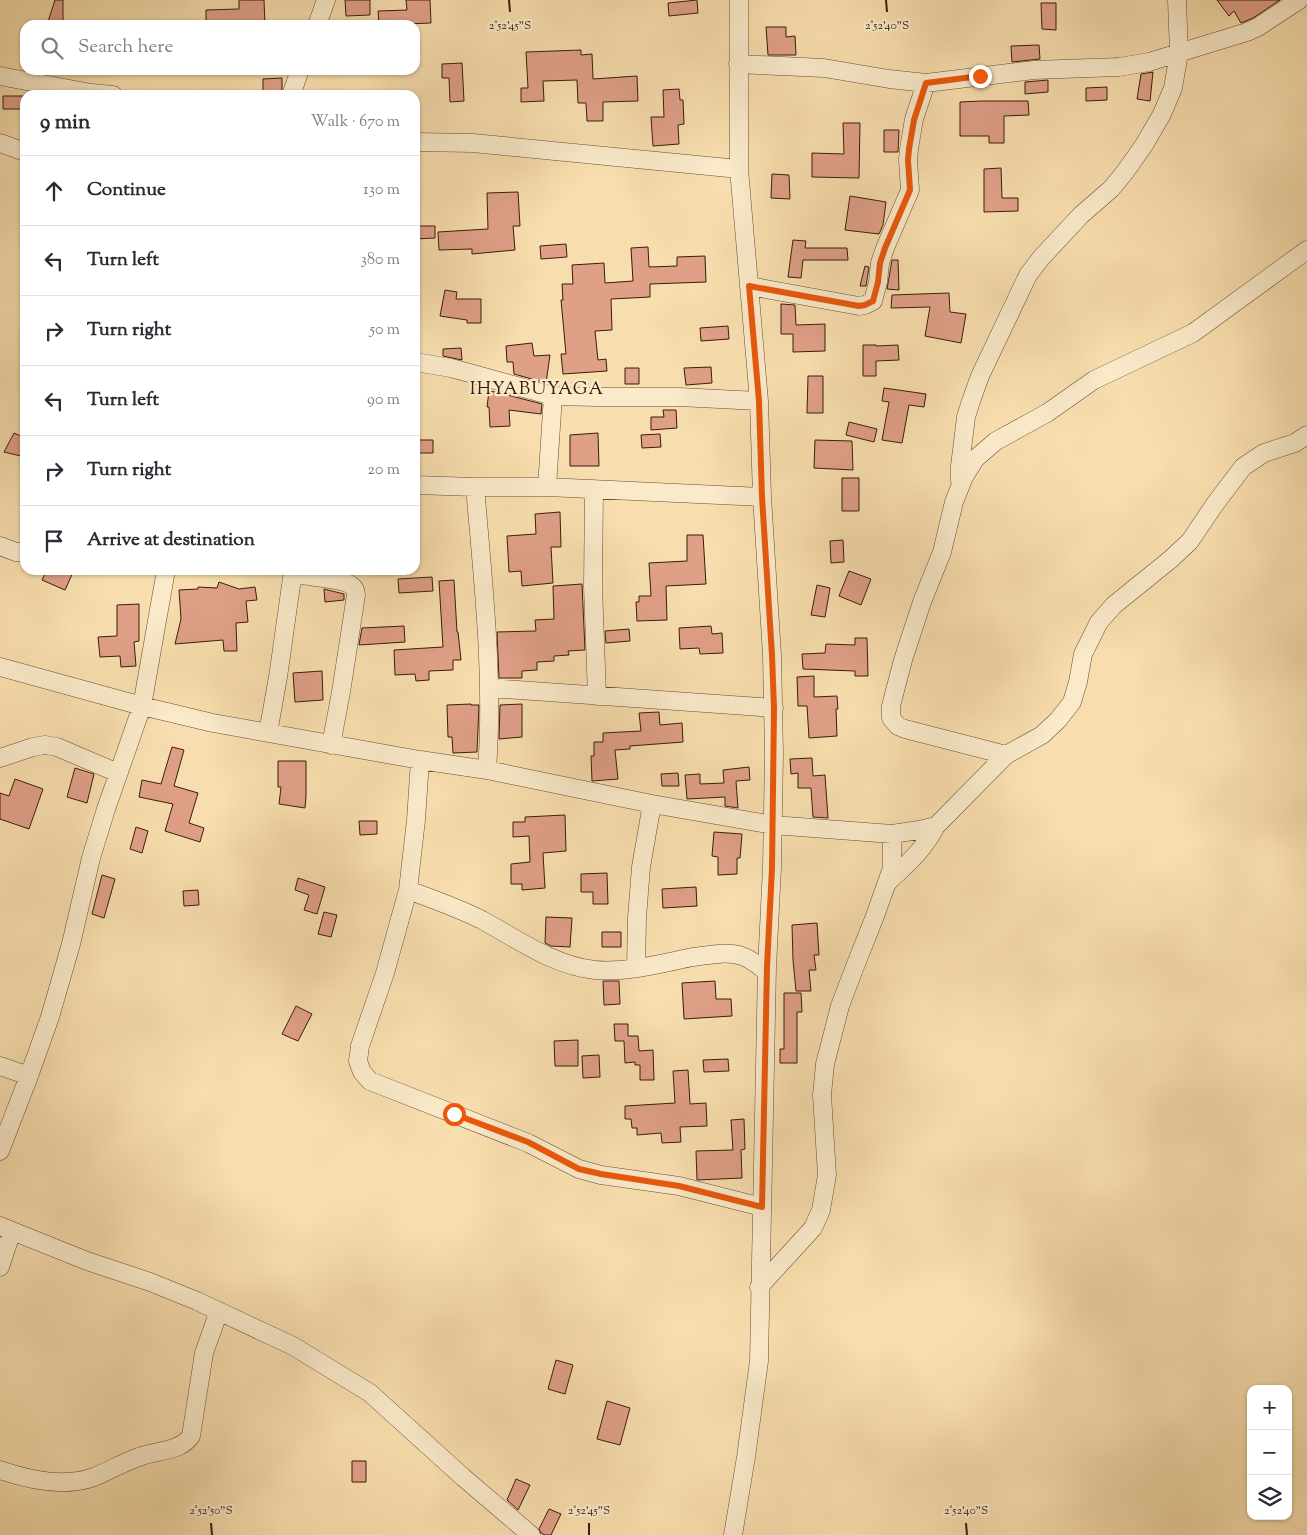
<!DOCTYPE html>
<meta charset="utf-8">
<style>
:root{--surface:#fff;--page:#f7f7f7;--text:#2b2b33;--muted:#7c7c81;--line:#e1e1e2}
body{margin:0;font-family:"Sorts Mill Goudy",serif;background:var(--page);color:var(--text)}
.controls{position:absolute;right:15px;bottom:15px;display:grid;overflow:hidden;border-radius:10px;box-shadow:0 1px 4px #0004}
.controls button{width:45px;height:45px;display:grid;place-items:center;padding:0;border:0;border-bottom:1px solid var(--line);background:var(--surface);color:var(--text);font:25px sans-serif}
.stop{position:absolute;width:15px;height:15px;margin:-11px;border:4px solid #ea580c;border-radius:50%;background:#fff}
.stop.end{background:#ea580c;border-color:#fff;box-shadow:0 1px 5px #0008}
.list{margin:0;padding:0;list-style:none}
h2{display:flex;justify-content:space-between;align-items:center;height:65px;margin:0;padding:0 20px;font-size:21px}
h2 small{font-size:16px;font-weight:400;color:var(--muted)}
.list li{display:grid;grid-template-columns:32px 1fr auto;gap:15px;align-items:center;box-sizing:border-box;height:70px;padding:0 20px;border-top:1px solid var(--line)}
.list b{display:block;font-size:19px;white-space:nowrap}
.list em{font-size:16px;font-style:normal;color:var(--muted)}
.icon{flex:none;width:28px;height:28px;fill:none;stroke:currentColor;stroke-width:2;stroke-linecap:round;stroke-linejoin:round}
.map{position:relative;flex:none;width:1307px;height:1535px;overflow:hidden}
.search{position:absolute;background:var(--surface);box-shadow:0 1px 4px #0004;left:20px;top:20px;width:400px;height:55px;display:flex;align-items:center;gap:12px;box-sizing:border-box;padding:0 18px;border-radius:15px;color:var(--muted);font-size:19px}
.panel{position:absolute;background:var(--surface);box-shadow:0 1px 4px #0004;left:20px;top:90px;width:400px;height:485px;border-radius:15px}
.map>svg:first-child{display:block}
.building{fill:#e0a088;stroke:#371d0a}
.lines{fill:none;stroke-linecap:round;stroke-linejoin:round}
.minor-casing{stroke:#674d33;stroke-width:19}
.minor{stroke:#faeaca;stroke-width:18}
.route{stroke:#ea580c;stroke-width:6}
.ticks{fill:none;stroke:#371d0a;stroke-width:2}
.labels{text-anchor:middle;stroke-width:4.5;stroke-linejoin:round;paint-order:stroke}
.quarter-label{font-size:18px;letter-spacing:1px;fill:#371d0a;stroke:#faeaca}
.ticks-label{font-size:12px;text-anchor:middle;fill:#371d0a;stroke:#faeaca;stroke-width:4.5;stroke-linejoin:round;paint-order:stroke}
</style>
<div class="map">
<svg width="1307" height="1535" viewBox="0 0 1307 1535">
<rect width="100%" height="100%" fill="#f8deae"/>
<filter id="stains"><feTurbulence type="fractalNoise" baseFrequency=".004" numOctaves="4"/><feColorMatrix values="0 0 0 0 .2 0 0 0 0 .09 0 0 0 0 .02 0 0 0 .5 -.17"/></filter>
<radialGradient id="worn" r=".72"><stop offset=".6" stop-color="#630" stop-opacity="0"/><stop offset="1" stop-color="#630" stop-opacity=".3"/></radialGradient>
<path class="building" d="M 55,0 L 63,0 L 63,25 L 47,25 Z
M 239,0 L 264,0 L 265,25 L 219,25 L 219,23 L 206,24 L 206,10 L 239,9 Z
M 345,0 L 370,0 L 370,15 L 346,16 Z
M 406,0 L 430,0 L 431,23 L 379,25 L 378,11 L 407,10 Z
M 697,0 L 698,13 L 669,16 L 668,3 Z
M 1217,0 L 1280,0 L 1253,18 L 1241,23 L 1234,11 L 1229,16 Z
M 1041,3 L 1056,3 L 1056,30 L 1042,29 Z
M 766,27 L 786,27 L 786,37 L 795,36 L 796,55 L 768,55 Z
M 1039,45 L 1040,59 L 1012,62 L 1011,46 Z
M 581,50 L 581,55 L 592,54 L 593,79 L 637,76 L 638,101 L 603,102 L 603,121 L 587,121 L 586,103 L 578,103 L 577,80 L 543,81 L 544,101 L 521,102 L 521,88 L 528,88 L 526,52 Z
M 462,63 L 464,101 L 450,102 L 449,78 L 442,78 L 442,64 Z
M 1153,72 L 1150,101 L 1137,99 L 1141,74 Z
M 282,78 L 282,88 L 281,95 L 263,95 L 263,79 Z
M 1048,80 L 1048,92 L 1025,94 L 1025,82 Z
M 1107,87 L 1107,100 L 1086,101 L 1086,88 Z
M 679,89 L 680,100 L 683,100 L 684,124 L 678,125 L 679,144 L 653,146 L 651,117 L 664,117 L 663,90 Z
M 3,96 L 24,96 L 24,109 L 3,109 Z
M 982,101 L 1028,101 L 1029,115 L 1004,116 L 1004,143 L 989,143 L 989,136 L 960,136 L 960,102 Z
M 843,123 L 860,123 L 859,178 L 812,177 L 812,153 L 844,154 Z
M 884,130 L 899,130 L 898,152 L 884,152 Z
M 1001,168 L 1002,198 L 1018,198 L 1018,211 L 984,212 L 984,169 Z
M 772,174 L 789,175 L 790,199 L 771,198 Z
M 518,192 L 520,226 L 513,226 L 515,250 L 472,254 L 472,249 L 439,250 L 438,232 L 488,229 L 487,193 Z
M 850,196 L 886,202 L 883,225 L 879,234 L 845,230 Z
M 415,226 L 435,226 L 435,238 L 415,239 Z
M 793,240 L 806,241 L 805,248 L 847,248 L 848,260 L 803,260 L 801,278 L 788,277 Z
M 566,244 L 567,257 L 541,259 L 540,246 Z
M 648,247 L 649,267 L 677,266 L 677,257 L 705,256 L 706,282 L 650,284 L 650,297 L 611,299 L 612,330 L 595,331 L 598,360 L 606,359 L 607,371 L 563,374 L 561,354 L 566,354 L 561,300 L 563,300 L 562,284 L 573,284 L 572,265 L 604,263 L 605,283 L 633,281 L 631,248 Z
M 892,260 L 898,260 L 899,290 L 887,289 Z
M 865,266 L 869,267 L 866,286 L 860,286 Z
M 445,290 L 457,292 L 456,299 L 481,299 L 481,323 L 467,323 L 467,320 L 440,316 Z
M 949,293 L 950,312 L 966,314 L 961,343 L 925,336 L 930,307 L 891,308 L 892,295 Z
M 781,304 L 795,305 L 796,325 L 825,324 L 825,351 L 793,352 L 793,334 L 781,334 Z
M 728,326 L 729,339 L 701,341 L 700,328 Z
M 532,343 L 534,356 L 550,355 L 546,383 L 514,374 L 513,362 L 507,362 L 506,346 Z
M 863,345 L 876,345 L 876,346 L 898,345 L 899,360 L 876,361 L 876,376 L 863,376 Z
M 461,348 L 462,360 L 443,356 L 443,349 Z
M 711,367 L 712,383 L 686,385 L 684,368 Z
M 625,368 L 639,368 L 639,384 L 625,384 Z
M 808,376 L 823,376 L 823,413 L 807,413 Z
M 884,388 L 926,394 L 924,407 L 909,405 L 902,443 L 882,440 L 889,402 L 882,401 Z
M 489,391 L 500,393 L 542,404 L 541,414 L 509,410 L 510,426 L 490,427 L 489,407 L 487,407 Z
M 663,410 L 676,410 L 677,428 L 651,430 L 651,417 L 664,417 Z
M 849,422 L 877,429 L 874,442 L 846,435 Z
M 14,433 L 25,438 L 25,457 L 4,452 Z
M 598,433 L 599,466 L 570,466 L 570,435 Z
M 660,434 L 661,447 L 642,448 L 641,435 Z
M 415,440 L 433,440 L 433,453 L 415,453 Z
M 815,440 L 852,441 L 853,470 L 814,468 Z
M 842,478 L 859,478 L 859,511 L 842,511 Z
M 560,512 L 561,547 L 551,547 L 553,583 L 522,586 L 521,571 L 509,572 L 507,536 L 536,534 L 535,514 Z
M 687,535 L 703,535 L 706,584 L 666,586 L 667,620 L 637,621 L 636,602 L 639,602 L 639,596 L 651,596 L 649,563 L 687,561 Z
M 843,540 L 844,562 L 831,563 L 830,541 Z
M 47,570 L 74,570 L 65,590 L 42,580 Z
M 849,571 L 871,579 L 861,605 L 839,596 Z
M 432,577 L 433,591 L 399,593 L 398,579 Z
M 454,580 L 457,632 L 458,632 L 461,660 L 453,660 L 453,670 L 429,671 L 429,680 L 416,681 L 415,674 L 395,675 L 394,650 L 443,647 L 439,581 Z
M 219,582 L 239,589 L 255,587 L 257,600 L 246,601 L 248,622 L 236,623 L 237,651 L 224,651 L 223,640 L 175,644 L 181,619 L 179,590 L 198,589 L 198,587 L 217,588 Z
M 582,584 L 585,650 L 568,651 L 569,655 L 554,656 L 554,661 L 537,662 L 537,670 L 522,671 L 522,678 L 499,678 L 497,632 L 536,631 L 535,620 L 554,619 L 553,586 Z
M 817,585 L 830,588 L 825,617 L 811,615 Z
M 324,589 L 344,594 L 344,600 L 325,602 Z
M 139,604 L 139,641 L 134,642 L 136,666 L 121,667 L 120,656 L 100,657 L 98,637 L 117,636 L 117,605 Z
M 404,626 L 405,642 L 359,645 L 362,628 Z
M 711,626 L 712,634 L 722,633 L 723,653 L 700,654 L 699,648 L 680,649 L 679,628 Z
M 629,629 L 630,641 L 606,643 L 605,631 Z
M 855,638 L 867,638 L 868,676 L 855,676 L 855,671 L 803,669 L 802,654 L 825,653 L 826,644 L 855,645 Z
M 322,671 L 323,700 L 295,702 L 293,673 Z
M 814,676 L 814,697 L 837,696 L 838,709 L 836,709 L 837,736 L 809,738 L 807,706 L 798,706 L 797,677 Z
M 471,704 L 471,705 L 479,705 L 477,752 L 453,753 L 452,737 L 448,737 L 447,705 Z
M 522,704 L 522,737 L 499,739 L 500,705 Z
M 659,712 L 660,725 L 682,723 L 683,742 L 630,746 L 630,749 L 615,750 L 618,779 L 592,781 L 591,756 L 594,756 L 594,742 L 603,742 L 603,733 L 641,731 L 639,713 Z
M 172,747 L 184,750 L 174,786 L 198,793 L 189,823 L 204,828 L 200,842 L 165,831 L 173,804 L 139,797 L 142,780 L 161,784 Z
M 812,758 L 813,776 L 825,775 L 828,818 L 813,817 L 811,788 L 798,788 L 798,773 L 791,774 L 790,759 Z
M 278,761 L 306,761 L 306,796 L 305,808 L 279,804 L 281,787 L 278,787 Z
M 749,767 L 750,780 L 736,781 L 738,808 L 725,806 L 725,797 L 687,799 L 685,775 L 700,774 L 700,784 L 724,783 L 723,770 Z
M 75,768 L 94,774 L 87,803 L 67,797 Z
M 678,773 L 679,786 L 662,786 L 661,774 Z
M 15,779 L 43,789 L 29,829 L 0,819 L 0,793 L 9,796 Z
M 565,815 L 566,851 L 543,853 L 545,888 L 522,890 L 522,884 L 511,884 L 511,864 L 530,862 L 529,836 L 513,837 L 513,822 L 525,822 L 525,817 Z
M 359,821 L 377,821 L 377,834 L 360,835 Z
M 136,827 L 148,831 L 142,853 L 130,849 Z
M 714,832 L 742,834 L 740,858 L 737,858 L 737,874 L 718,875 L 718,857 L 712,856 Z
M 607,873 L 608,904 L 593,904 L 593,892 L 581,892 L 581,874 Z
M 102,875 L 115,879 L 104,918 L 92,914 Z
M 298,878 L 325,887 L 317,914 L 304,910 L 309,895 L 295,890 Z
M 696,887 L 697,906 L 663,908 L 662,889 Z
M 198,890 L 199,905 L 184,906 L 183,891 Z
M 324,912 L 337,915 L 331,937 L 318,934 Z
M 546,917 L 572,918 L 570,947 L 551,946 L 545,943 Z
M 817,923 L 819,955 L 814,955 L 816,970 L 809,970 L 811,991 L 796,991 L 793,960 L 792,925 Z
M 602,932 L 621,932 L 621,947 L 602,947 Z
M 603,981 L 619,981 L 620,1004 L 604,1005 Z
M 715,981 L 716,999 L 731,999 L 732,1016 L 684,1019 L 682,983 Z
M 784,993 L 801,993 L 802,1012 L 797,1012 L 797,1063 L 780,1063 L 780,1049 L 784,1049 Z
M 296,1006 L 312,1014 L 298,1041 L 282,1034 Z
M 614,1024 L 628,1024 L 628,1036 L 638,1036 L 639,1051 L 653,1050 L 654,1080 L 640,1080 L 640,1065 L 635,1065 L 635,1062 L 625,1063 L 624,1041 L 615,1041 Z
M 578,1040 L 578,1066 L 555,1066 L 554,1041 Z
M 599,1055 L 600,1077 L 583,1078 L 582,1056 Z
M 728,1059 L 729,1071 L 704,1072 L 703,1060 Z
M 688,1070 L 690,1104 L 706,1103 L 707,1126 L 680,1127 L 681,1142 L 662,1143 L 661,1133 L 637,1135 L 637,1128 L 632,1128 L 631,1119 L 625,1119 L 625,1106 L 675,1103 L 673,1071 Z
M 744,1119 L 745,1149 L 741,1150 L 742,1178 L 697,1180 L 696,1151 L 733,1150 L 731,1120 Z
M 556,1360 L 573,1365 L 565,1394 L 548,1389 Z
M 607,1401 L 630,1408 L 620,1445 L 597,1439 Z
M 352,1461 L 366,1461 L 366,1482 L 352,1482 Z
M 516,1479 L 530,1485 L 518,1510 L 507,1500 Z
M 549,1509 L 561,1514 L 551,1535 L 545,1535 L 541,1533 L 539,1529 Z"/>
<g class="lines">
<g class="minor-casing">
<path id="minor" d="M 317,25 L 326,0
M 738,64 L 824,68 L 889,79 L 926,83 L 1034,70 L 1119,67 L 1149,62 L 1247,32 L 1258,27 L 1299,0
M 0,76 L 91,93 L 113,95
M 291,95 L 300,70
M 415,142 L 473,143 L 739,169
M 0,143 L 25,152
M 749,286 L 859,306 L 865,305 L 873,301 L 878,282 L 880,263 L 885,248 L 910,190 L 908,160 L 909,149 L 914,119 L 926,83
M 415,362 L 451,368 L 553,396 L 597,397 L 679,397 L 759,401
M 960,481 L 960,466 L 966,417 L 971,401 L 980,376 L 1028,275 L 1041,258 L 1081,215 L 1111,189 L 1125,172 L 1144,145 L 1162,114 L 1173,88 L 1179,53 L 1177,0
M 415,485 L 475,487 L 547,487 L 762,497
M 475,487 C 483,581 494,676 487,770
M 547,487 L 553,396
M 594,489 L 593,587 L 597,696
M 0,546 L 16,552 L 25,552
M 0,667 L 142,706 L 213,723 L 420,760 L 487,770 L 652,804 L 773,825 L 892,834 L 919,830 L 936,826 L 1006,755 L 1042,735 L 1058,720 L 1072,702 L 1078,682 L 1083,654 L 1099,622 L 1114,605 L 1171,559 L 1190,541 L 1215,504 L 1243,467 L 1264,453 L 1295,443 L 1307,435
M 489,688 L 774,708
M 268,733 L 278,677 L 292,578 L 295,576 L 301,575 C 312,577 347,579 353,587 C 356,590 355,591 356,595 L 341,692 L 331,745
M 1006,755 L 905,729 L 898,726 L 891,718 L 891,706 L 903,660 L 922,602 L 942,552 L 954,502 L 964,477 L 975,459 L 996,441 L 1047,413 L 1094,380 L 1193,333 L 1307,250
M 0,758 L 33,747 L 45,745 L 57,747 L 118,773
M 420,760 L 416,820 L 408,890 L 385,973 L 360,1046 L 358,1061 L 362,1072 L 370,1081 L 528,1143 L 579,1169 L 601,1175 L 679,1186 L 762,1207
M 888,882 C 908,863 923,851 936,826
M 408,890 C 433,899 458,908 482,920 C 517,939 554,966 595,970 C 626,973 663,963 693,957 C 709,955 726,951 742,956 C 751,959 759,966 767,972
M 636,968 L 637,918 L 641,867 L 652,804
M 0,1066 L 29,1076
M 0,1151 L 29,1076 L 50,1017 L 71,944 L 91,858 L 106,809 L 142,706 L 166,570
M 0,1226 L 87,1261 L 150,1282 L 197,1301 L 293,1346 L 370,1393 L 464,1478 L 531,1535
M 0,1267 L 12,1231
M 759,1287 L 813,1228 L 821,1210 L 827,1175 L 822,1095 L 825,1064 L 840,1006 L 854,969 L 875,916 L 892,868 L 892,834
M 0,1470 C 29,1480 64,1488 94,1477 C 109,1471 124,1462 139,1457 C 157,1450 180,1452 191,1436 L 204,1353 L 219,1311
M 733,1535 L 746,1457 L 759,1361 L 767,967 L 772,868 L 774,754 L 772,655 L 762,497 L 759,401 L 739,169 L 739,0"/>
</g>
<use href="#minor" class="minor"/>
</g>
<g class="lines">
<path class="route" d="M 454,1114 L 528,1142 L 579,1169 L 601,1174 L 679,1186 L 762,1207 L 767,967 L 772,868 L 774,708 L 772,655 L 762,497 L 759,401 L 749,286 L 859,306 L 865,305 L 873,301 L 878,282 L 880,263 L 885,248 L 910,190 L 908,160 L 909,149 L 914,120 L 926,83 L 980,76"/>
</g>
<path class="ticks" d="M 509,0 L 510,12M 886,0 L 887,12M 211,1523 L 212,1535M 589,1523 L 589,1535M 966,1523 L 967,1535"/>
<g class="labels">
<g class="quarter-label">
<text x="537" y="394">IHYABUYAGA</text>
</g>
</g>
<g class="ticks-label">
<text x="510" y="29">2°52'45"S</text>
<text x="887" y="29">2°52'40"S</text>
<text x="211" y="1514">2°52'50"S</text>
<text x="589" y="1514">2°52'45"S</text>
<text x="966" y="1514">2°52'40"S</text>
</g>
<rect width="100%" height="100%" filter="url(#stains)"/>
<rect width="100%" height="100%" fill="url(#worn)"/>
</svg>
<div class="controls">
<button>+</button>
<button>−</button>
<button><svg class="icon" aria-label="layers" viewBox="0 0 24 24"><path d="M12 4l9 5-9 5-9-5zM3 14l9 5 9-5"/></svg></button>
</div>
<div class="stop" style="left:454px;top:1114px"></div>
<div class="stop end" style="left:980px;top:76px"></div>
<div class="search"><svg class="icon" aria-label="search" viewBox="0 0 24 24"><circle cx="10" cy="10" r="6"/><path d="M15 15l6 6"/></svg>Search here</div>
<section class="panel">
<h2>9 min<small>Walk · 670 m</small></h2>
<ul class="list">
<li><svg class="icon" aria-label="ahead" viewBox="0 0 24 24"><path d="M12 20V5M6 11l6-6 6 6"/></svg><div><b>Continue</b></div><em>130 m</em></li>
<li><svg class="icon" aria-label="left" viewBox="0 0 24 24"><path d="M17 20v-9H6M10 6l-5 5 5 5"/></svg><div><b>Turn left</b></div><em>380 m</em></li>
<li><svg class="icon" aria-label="right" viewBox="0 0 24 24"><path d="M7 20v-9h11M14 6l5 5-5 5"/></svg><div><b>Turn right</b></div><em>50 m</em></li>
<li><svg class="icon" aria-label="left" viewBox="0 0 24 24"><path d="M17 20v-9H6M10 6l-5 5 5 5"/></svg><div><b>Turn left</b></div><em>90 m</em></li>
<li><svg class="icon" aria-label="right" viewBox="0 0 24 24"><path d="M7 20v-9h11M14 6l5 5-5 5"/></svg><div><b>Turn right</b></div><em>20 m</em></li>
<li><svg class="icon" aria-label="arrive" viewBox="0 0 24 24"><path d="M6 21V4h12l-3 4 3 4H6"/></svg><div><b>Arrive at destination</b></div></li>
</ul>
</section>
</div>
